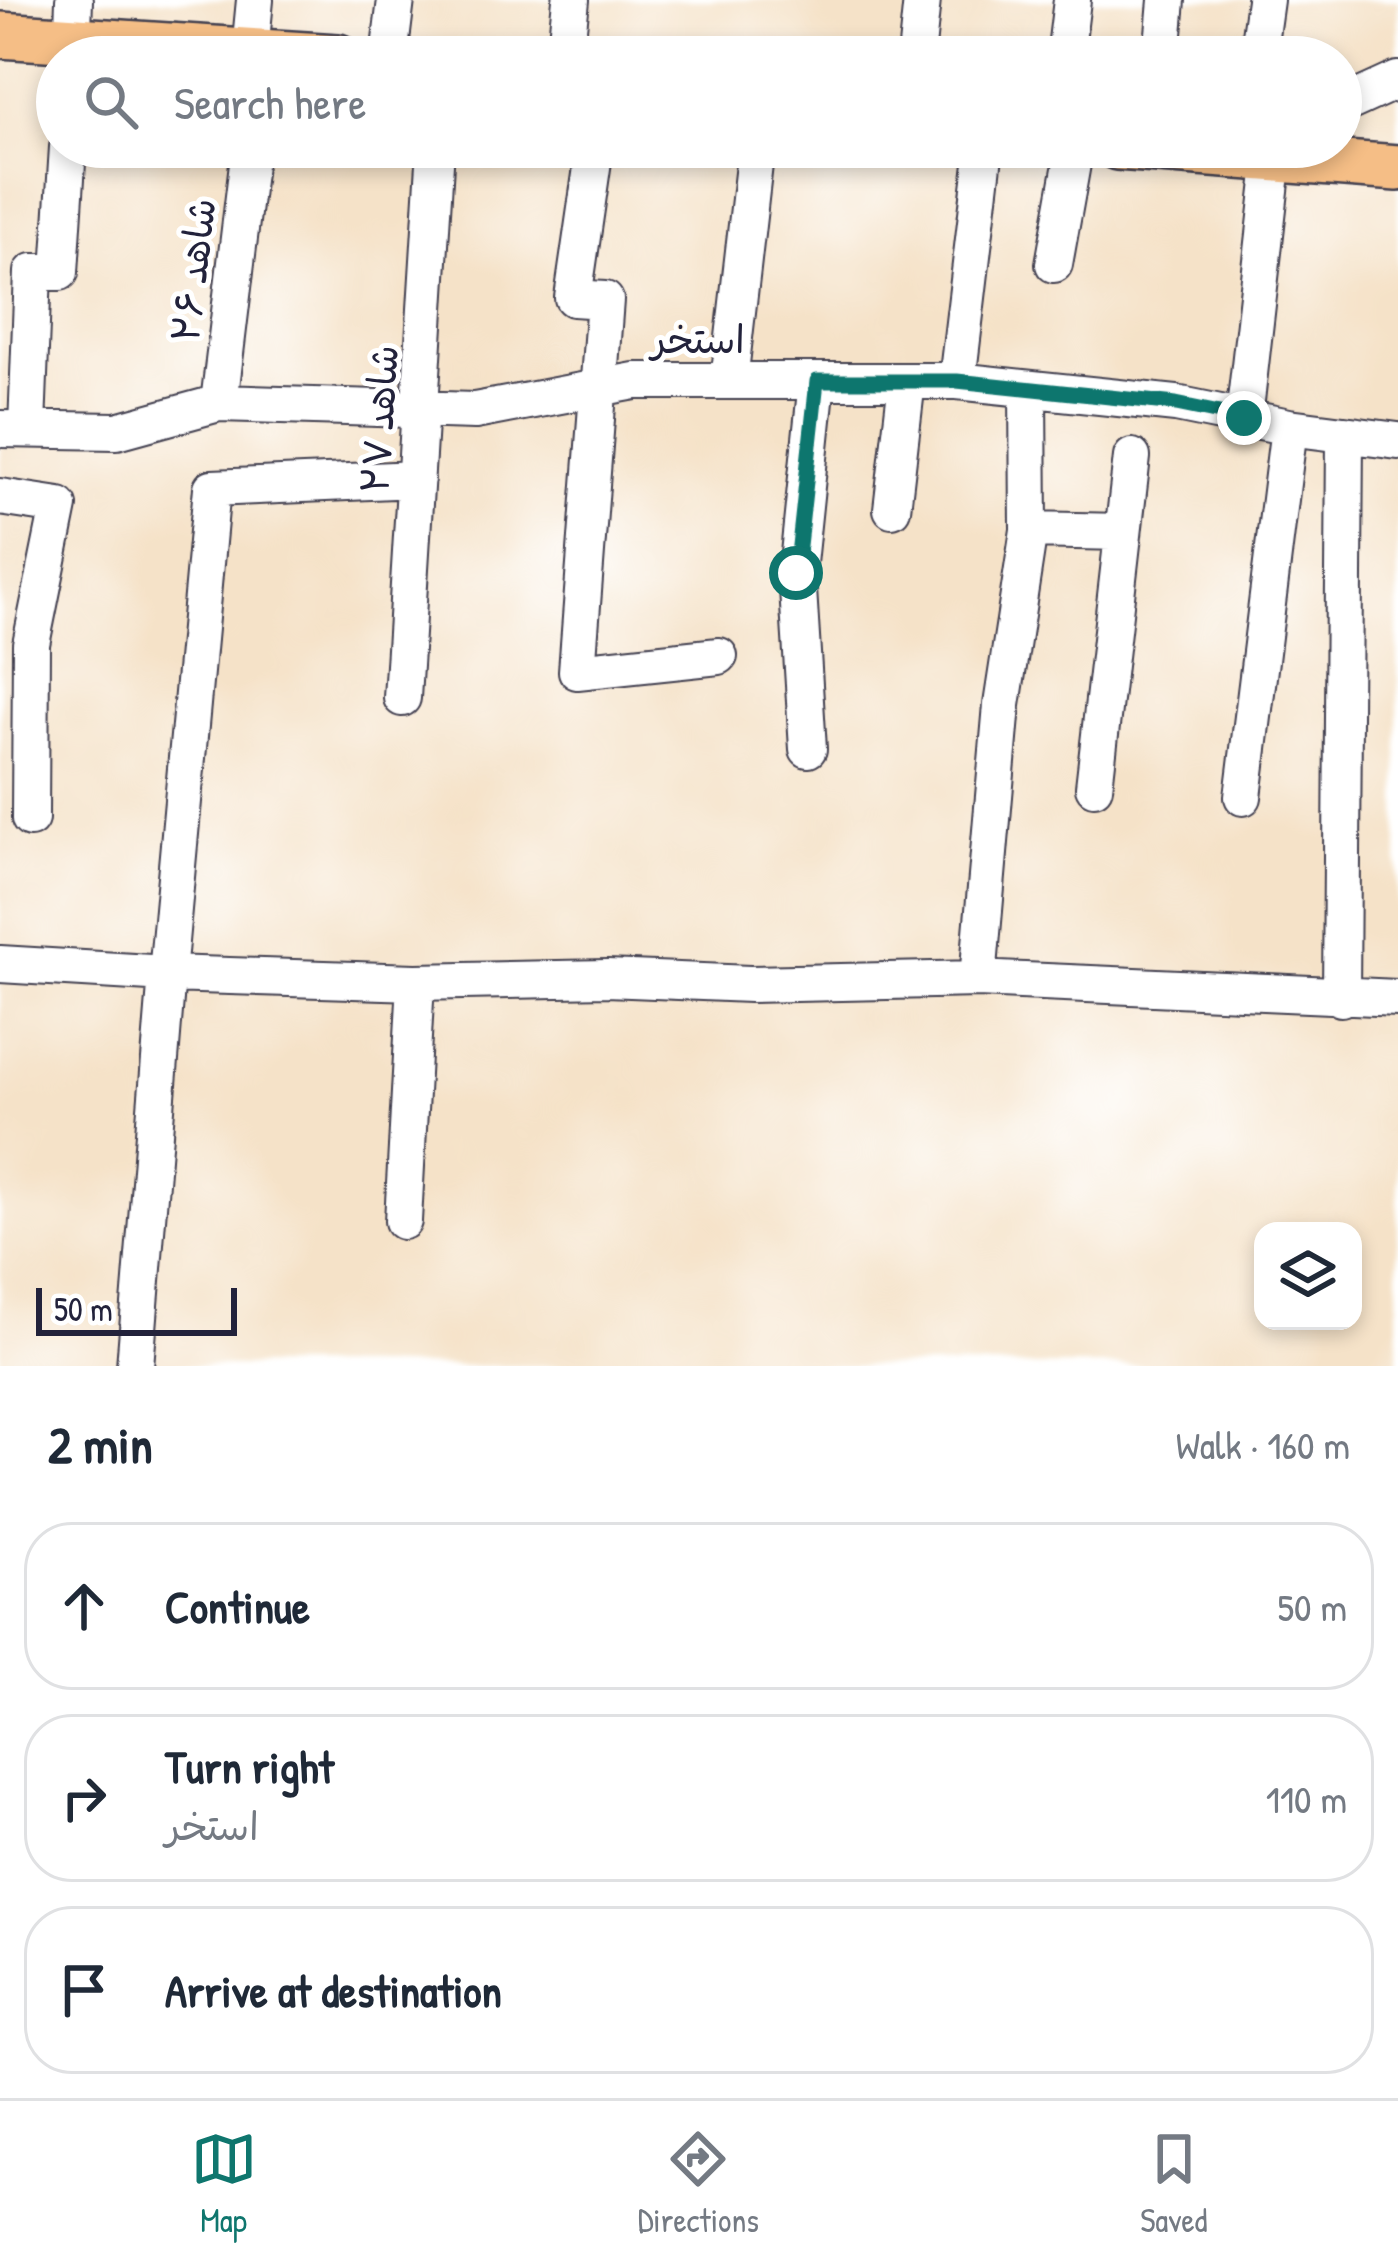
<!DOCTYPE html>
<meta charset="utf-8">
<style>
:root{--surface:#fff;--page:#f2f2f3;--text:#1f2937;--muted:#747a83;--line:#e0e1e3;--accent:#0f766e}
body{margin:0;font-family:"Patrick Hand","Playpen Sans Arabic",sans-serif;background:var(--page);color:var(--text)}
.controls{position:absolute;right:36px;bottom:36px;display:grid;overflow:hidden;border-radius:24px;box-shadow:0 6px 18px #0003}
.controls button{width:108px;height:108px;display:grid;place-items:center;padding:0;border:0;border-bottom:3px solid var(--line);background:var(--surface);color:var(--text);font:60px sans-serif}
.scale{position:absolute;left:36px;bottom:30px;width:201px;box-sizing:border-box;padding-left:12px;border:6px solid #22223b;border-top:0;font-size:33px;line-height:42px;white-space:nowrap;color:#22223b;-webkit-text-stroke:9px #fff;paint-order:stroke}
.stop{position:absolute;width:36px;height:36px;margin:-27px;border:9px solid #0f766e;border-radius:50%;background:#fff}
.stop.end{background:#0f766e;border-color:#fff;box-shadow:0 3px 12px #0008}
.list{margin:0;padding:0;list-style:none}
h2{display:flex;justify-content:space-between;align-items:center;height:156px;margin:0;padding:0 48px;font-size:51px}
h2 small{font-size:39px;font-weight:400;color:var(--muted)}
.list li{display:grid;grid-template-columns:78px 1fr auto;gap:36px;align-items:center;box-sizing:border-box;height:168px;margin:0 24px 24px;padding:0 24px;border:3px solid var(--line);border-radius:48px}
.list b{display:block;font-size:45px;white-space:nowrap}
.list p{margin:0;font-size:39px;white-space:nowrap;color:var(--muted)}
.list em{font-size:39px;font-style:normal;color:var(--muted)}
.icon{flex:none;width:66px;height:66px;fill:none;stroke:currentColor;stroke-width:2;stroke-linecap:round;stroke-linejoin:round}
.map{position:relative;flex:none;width:1398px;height:1366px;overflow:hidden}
.search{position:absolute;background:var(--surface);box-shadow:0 6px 18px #0003;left:36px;right:36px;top:36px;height:132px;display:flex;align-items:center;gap:30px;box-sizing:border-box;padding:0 42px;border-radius:66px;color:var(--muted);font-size:45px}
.sheet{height:732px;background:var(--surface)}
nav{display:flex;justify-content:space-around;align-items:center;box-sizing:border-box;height:168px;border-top:3px solid var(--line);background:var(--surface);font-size:33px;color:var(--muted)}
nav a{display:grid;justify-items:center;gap:6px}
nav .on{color:var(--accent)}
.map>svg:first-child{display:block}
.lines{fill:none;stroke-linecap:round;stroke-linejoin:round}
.minor-casing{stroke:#423f50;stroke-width:40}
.major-casing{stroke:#423f50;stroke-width:50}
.minor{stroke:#fff;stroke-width:36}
.major{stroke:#f5be86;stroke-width:45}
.route{stroke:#0f766e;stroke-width:15}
.labels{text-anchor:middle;stroke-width:10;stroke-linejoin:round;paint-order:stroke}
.street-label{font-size:39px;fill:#22223b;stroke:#fff}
</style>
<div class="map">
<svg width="1398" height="1366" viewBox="0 0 1398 1366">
<rect width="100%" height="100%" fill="#fff"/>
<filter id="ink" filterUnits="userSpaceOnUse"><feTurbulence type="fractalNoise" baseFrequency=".00833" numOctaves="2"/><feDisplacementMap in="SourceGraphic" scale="24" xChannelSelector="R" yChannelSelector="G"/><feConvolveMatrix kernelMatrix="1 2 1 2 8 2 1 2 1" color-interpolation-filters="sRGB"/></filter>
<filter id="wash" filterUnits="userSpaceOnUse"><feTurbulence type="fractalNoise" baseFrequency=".004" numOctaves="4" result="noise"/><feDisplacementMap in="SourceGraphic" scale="48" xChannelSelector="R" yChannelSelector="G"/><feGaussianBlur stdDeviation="2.7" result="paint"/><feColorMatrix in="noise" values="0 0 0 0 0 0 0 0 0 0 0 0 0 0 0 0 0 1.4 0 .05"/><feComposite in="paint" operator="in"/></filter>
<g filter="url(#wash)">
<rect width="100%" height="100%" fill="#f5e2c8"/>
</g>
<g filter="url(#ink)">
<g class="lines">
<g class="minor-casing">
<path id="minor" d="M 250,51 L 255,0
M 72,57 L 74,0
M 389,57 L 396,0
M 565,57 L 571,0
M 916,57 L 922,0
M 1065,57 L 1072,0
M 1162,57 L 1167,0
M 1257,57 L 1265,0
M 1341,106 L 1398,80
M 595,147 L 573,298 L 605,300 L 577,671 L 719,656
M 1054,264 L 1075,147
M 729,381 L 756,147
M 957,381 L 985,147
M 219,403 L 250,147
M 1244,418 L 1275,147
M 27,427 L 33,272 L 60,272 L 68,147
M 0,429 L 117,431 L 219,403 L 475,411 L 635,381 L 957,381 L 1176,404 L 1289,427 L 1398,441
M 0,497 L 59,506 L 31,644 L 30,819
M 892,509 L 907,381
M 1029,530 L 1123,532
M 402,698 L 436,147
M 808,749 L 797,573 L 817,381
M 1094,787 L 1132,457
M 1243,797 L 1289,427
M 0,964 L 167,974 L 212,488 L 416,479
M 978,979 L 1002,705 L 1029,530 L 1028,389
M 1341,998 L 1345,434
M 403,1221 L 416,982
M 135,1366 L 167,974 L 416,982 L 607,978 L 750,984 L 978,979 L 1398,998"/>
</g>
<g class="major-casing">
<path id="major" d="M 0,35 L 338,57
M 1117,147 L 1398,168"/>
</g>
<use href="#minor" class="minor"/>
<use href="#major" class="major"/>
</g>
</g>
<g class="lines" filter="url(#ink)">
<path class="route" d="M 796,573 L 817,381 L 957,381 L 1176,404 L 1244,418"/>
</g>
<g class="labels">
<g class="street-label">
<text transform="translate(193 270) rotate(-83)" y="14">شاهد ۲۶</text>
<text x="698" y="353">استخر</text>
<text transform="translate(379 419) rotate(-86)" y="14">شاهد ۲۷</text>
</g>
</g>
</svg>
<div class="controls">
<button><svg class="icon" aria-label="layers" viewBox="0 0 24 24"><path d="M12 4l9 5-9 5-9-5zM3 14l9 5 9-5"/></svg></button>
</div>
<div class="scale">50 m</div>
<div class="stop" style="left:796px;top:573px"></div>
<div class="stop end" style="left:1244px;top:418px"></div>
<div class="search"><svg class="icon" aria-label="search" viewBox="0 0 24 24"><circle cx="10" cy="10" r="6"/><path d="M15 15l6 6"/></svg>Search here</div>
</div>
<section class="sheet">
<h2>2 min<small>Walk · 160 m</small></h2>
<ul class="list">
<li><svg class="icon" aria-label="ahead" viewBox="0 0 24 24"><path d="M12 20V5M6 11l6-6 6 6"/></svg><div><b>Continue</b></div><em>50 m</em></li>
<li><svg class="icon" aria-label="right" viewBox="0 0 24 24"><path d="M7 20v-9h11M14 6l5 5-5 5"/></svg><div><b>Turn right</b><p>استخر</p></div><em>110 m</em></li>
<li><svg class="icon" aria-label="arrive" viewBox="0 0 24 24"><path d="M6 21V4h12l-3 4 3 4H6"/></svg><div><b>Arrive at destination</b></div></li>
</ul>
</section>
<nav>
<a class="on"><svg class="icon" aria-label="map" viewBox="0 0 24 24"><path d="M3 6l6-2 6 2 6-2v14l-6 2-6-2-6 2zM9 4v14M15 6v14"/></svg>Map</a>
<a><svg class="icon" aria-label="directions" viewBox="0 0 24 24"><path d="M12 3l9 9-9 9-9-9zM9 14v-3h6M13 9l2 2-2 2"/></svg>Directions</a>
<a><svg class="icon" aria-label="saved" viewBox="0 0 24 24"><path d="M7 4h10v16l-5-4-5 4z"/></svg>Saved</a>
</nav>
